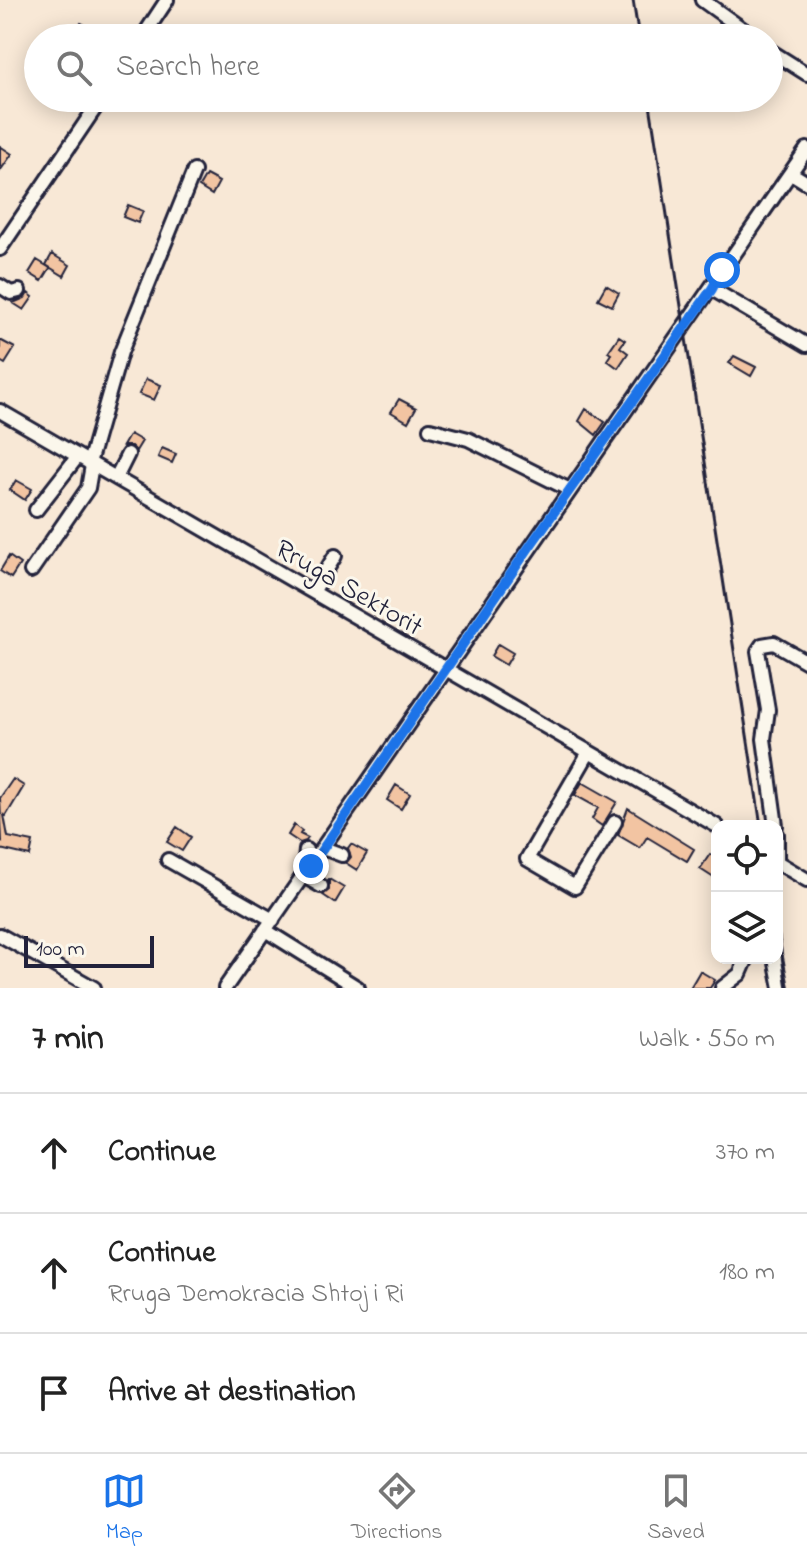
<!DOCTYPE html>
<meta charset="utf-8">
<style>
:root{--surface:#fff;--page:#f2f2f2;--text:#222;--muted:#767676;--line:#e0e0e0;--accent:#1a73e8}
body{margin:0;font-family:"Indie Flower",sans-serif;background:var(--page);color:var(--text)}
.controls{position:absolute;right:24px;bottom:24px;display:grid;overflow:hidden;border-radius:16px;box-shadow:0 4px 20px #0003}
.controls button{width:72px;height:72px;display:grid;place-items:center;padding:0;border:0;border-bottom:2px solid var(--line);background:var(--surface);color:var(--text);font:40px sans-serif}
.scale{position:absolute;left:24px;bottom:20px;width:130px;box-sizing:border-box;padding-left:8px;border:4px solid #22223b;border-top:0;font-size:22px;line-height:28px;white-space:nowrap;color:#22223b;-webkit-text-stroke:6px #fbf7ec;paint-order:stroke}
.stop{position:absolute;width:24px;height:24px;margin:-18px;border:6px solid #1a73e8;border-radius:50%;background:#fff}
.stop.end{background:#1a73e8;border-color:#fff;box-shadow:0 2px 8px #0008}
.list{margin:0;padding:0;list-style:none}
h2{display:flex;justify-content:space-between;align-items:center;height:104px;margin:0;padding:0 32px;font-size:34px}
h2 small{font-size:26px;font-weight:400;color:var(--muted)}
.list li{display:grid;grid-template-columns:52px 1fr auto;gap:24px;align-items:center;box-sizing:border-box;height:120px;padding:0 32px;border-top:2px solid var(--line)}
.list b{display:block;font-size:30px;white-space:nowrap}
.list p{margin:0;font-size:26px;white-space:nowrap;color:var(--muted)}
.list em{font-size:26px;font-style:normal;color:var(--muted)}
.icon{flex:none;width:44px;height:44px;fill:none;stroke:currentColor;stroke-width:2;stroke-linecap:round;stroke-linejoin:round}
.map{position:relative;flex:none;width:807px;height:988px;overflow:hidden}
.search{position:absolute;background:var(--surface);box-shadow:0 4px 20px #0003;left:24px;right:24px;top:24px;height:88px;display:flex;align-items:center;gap:20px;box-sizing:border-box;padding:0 28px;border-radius:44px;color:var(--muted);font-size:30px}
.sheet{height:464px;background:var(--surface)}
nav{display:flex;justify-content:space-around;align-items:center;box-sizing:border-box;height:112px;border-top:2px solid var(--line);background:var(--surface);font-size:22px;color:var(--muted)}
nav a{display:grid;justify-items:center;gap:4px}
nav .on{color:var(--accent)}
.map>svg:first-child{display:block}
.building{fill:#f2c4a2;stroke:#22223b;stroke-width:2}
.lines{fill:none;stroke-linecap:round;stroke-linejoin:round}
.minor-casing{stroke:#22223b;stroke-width:18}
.minor{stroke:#fbf7ec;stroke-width:12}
.rail{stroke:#22223b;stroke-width:3}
.route{stroke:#1a73e8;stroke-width:10}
.labels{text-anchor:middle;stroke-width:6;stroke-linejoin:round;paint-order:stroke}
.street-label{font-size:28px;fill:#22223b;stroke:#fbf7ec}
</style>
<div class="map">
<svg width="807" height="988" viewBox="0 0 807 988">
<rect width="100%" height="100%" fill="#f8e8d6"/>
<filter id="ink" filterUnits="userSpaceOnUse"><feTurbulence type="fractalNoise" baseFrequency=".0125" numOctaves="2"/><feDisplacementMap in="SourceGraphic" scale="16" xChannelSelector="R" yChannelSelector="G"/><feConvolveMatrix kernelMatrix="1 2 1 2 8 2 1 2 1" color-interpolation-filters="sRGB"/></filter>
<g filter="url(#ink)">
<path class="building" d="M 81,23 L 100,33 L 97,38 L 80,38 L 74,35 Z
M 0,146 L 12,154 L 0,171 Z
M 206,175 L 219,182 L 212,195 L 199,187 Z
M 128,205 L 143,211 L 138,223 L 123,217 Z
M 52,254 L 70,265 L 64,276 L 46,265 Z
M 37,260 L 50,268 L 42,281 L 29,273 Z
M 606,285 L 619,293 L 612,306 L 598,299 Z
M 28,293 L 33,297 L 24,310 L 13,303 L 25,298 Z
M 619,336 L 625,340 L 620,347 L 628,353 L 618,368 L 607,360 L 611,354 L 608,352 Z
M 0,340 L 15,348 L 5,364 L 0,361 Z
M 734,356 L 756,367 L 751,376 L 729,363 Z
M 146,379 L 161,385 L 154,400 L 139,394 Z
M 399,399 L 416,408 L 408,422 L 391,412 Z
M 586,409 L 605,422 L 596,435 L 579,421 Z
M 130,434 L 142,441 L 136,451 L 131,446 L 123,446 Z
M 162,448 L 176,454 L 172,463 L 158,457 Z
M 16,480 L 32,489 L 25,500 L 10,490 Z
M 9,556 L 20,564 L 11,578 L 0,571 Z
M 498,644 L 513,653 L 506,665 L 491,656 Z
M 13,779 L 24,786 L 6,816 L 4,815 L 8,837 L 33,842 L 30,856 L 0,849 L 0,841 L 2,842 L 0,798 Z
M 582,782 L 617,802 L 602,826 L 592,819 L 598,808 L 575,795 Z
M 396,785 L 410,794 L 401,809 L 387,800 Z
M 628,808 L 694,849 L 687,861 L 647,837 L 640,848 L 618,835 Z
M 294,825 L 302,831 L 300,834 L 308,838 L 306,841 L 300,843 L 288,835 Z
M 177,827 L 191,837 L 182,851 L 167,842 Z
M 351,844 L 367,853 L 357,870 L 346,863 L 351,857 L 348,848 Z
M 710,854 L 717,858 L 717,880 L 700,869 Z
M 329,879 L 344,888 L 335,903 L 323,895 L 329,890 Z
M 700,971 L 715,980 L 710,988 L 690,988 Z"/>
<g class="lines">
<g class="minor-casing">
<path id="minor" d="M 702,0 L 755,38
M 142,38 L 167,0
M 769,50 L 807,74
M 791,173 L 807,183
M 0,249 L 102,98
M 0,286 L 11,293 L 19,291
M 712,289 L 807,345
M 0,411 L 717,826
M 430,429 L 468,439 L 570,490
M 89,463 L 121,352 L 194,171
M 116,478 L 128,454
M 36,510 L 78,456
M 31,571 L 88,488 L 92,465
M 313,592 L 335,556
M 589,752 L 527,859 L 575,887 L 615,822
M 776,826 L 764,739 L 768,710 L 758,651 L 762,645 L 774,643 L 807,662
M 777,834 L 777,862 L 807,880
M 323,848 L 342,855
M 306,850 L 305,861 L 311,866
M 168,860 L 273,920
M 304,876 L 321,886
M 265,930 L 358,988
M 0,935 L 94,988
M 775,958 L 781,988
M 225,988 L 807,149
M 722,988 L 740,974 L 747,958"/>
</g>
<use href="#minor" class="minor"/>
<path class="rail" d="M 633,0 L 639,38
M 649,98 L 761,826
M 777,925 L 787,988"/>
</g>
</g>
<g class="lines" filter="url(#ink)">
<path class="route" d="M 311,866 L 530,546 L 712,289 L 722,270"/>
</g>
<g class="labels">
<g class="street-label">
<text transform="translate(350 586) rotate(30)" y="10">Rruga Sektorit</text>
</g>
</g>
</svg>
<div class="controls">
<button><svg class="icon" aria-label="locate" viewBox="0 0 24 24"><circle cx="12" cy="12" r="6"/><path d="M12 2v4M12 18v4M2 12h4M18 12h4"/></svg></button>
<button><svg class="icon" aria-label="layers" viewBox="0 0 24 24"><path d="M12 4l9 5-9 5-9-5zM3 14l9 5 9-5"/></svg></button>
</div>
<div class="scale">100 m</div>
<div class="stop" style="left:722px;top:270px"></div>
<div class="stop end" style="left:311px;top:866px"></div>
<div class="search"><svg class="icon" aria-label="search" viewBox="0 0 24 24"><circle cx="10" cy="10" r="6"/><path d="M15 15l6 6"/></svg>Search here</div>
</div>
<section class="sheet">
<h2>7 min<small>Walk · 550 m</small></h2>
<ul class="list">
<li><svg class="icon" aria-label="ahead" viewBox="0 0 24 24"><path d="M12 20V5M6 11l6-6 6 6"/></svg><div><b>Continue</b></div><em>370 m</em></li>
<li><svg class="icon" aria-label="ahead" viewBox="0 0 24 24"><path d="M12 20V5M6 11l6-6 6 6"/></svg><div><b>Continue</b><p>Rruga Demokracia Shtoj i Ri</p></div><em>180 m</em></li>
<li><svg class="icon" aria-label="arrive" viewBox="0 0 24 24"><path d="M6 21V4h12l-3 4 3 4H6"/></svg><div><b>Arrive at destination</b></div></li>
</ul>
</section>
<nav>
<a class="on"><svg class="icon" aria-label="map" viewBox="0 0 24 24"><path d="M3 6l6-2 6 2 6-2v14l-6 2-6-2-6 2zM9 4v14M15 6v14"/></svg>Map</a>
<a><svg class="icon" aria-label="directions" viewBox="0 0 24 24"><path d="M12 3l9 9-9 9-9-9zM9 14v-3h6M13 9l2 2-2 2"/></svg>Directions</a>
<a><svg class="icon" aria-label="saved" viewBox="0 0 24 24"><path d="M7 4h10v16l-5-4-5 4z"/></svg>Saved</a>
</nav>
